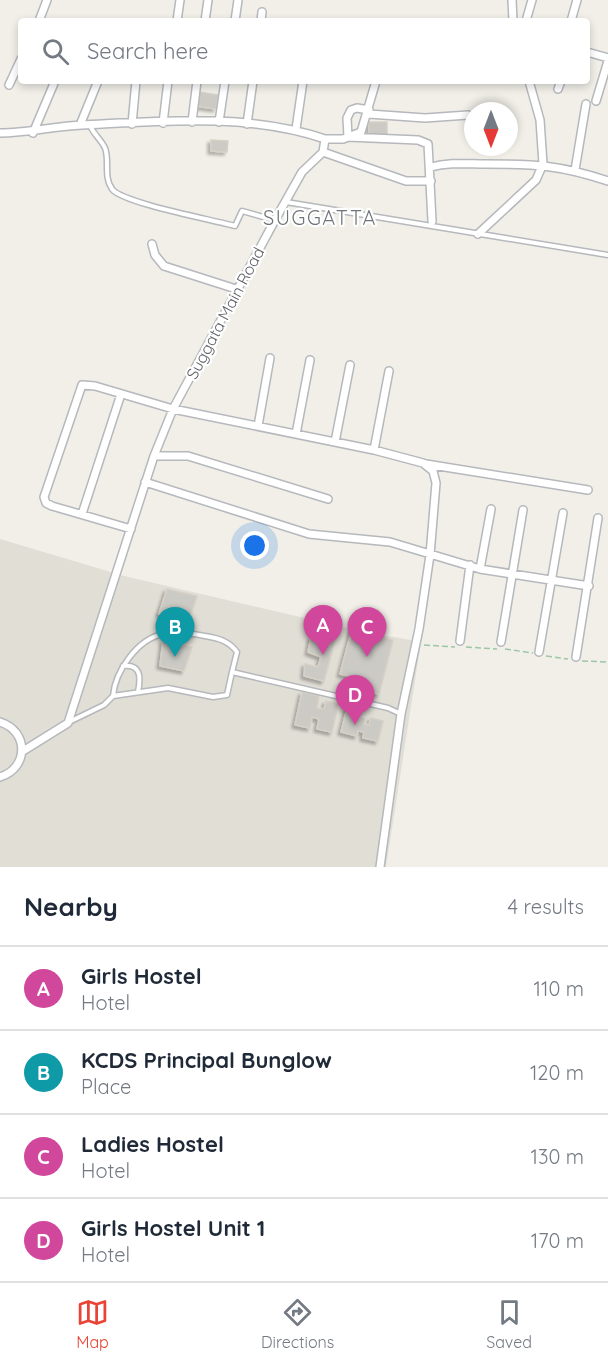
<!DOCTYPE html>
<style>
:root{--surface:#fff;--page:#f2f2f3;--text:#1f2937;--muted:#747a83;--line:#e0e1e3;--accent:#ea4335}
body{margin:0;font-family:Quicksand,sans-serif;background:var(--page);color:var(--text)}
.compass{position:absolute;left:464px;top:102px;width:54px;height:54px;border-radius:50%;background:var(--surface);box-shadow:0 3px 9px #0003;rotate:180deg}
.you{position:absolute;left:255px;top:546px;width:21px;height:21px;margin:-15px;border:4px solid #fff;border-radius:50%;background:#1a73e8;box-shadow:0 0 0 9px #1a73e833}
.badge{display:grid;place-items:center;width:39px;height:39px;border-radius:50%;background:var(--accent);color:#fff;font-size:20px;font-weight:700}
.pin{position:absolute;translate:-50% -50px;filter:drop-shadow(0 2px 3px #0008)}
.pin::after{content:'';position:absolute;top:32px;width:21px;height:18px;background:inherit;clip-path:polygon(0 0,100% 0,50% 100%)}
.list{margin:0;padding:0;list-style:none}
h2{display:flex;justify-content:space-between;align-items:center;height:78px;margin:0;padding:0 24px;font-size:26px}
h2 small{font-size:20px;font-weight:400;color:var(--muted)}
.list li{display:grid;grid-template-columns:39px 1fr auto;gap:18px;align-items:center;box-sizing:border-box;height:84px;padding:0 24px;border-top:2px solid var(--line)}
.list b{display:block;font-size:22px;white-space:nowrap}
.list p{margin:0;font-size:20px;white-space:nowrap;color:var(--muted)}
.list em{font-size:20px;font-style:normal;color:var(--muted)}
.icon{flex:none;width:33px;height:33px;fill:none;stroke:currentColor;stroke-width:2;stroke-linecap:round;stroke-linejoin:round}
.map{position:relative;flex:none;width:608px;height:867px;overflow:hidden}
.search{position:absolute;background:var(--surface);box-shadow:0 3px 9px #0003;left:18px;right:18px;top:18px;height:66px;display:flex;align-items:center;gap:15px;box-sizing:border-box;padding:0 21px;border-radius:6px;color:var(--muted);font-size:22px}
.sheet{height:414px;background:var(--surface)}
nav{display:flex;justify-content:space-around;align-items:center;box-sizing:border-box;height:84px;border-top:2px solid var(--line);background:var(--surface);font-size:16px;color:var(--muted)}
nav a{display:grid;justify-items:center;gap:3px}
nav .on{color:var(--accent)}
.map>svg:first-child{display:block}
.education{fill:#e1ded6}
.building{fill:#cccac5;stroke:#d6d1c6;stroke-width:1.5;filter:url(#shadow)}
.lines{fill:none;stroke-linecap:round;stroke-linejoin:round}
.lane-casing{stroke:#b5b8bc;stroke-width:7}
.street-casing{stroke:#b5b8bc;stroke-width:10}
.path{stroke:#9cc7a9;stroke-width:1.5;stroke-dasharray:6 3;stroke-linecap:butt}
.lane{stroke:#fff;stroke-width:4}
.street{stroke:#fff;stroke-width:7}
.labels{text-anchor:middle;stroke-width:4.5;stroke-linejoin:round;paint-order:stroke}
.street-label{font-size:16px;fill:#5f6368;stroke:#fff}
.quarter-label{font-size:20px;letter-spacing:1.5px;fill:#70757a;stroke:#fff}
</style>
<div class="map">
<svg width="608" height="867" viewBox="0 0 608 867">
<defs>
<filter id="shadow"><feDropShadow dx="-3" dy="3" stdDeviation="1.5" flood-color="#0004"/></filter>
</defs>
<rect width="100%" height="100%" fill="#f1efe8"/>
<path class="education" d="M 0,539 L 124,576 L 352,629 L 421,642 L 386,867 L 0,867 Z"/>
<path class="building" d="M 198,92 L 218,95 L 216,109 L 196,106 Z
M 369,122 L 387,122 L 387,137 L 369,137 Z
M 211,140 L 228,141 L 227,152 L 211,151 Z
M 167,589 L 197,596 L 188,622 L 159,614 Z
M 316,627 L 337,632 L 324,681 L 304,676 L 305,664 L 318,667 L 321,657 L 308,652 L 311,637 L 318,638 Z
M 352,629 L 393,640 L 379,694 L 347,686 L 349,676 L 340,674 Z
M 163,641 L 192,647 L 184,671 L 160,666 Z
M 302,692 L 319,696 L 317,708 L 324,709 L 326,701 L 338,704 L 332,732 L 317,729 L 319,719 L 312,717 L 310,728 L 295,725 Z
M 347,708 L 360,711 L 357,723 L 359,724 L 361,718 L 365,719 L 364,724 L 369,725 L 371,718 L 383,721 L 378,741 L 363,738 L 364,732 L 358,731 L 357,736 L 341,732 Z"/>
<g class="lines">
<g class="lane-casing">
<path id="lane" d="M 90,125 C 93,134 101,139 105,148 C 110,161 103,176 112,189 C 122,203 214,220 235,226 L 242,211 L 274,220
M 286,202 L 608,255
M 123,666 C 141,664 141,677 138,692
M 113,696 C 115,672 137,639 163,634 C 177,631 191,633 205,636 C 218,638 229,641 237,652 L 232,672
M 69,722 L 104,705 L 113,696 L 168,688 L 213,697 L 227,695 L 232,672 L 388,708 L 401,714"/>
</g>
<g class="street-casing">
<path id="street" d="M 512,0 L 513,21
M 39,21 L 47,0
M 177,21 L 180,0
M 205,21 L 208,0
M 235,21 L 238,0
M 261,21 L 262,12
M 526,21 L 532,0
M 571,21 L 577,0
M 587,52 L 608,58
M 9,85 L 21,59
M 558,89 L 561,81
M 596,101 L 608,61
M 369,110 L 357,108 L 351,110 L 347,118 L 348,137 L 418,140 L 428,144 L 432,221
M 369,114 L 425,118 L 468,115
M 192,122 L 197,81
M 219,122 L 225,81
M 163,123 L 168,81
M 132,124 L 136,81
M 247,124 L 253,81
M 80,125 L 98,81
M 296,129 L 303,81
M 0,133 C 28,133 55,126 82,125 C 162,121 249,113 325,139 L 323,152 L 302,172 L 275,220 L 173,409 L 154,456 L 68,723 L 23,751
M 33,133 L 55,81
M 325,139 L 343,139 L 361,132 L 376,81
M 323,152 L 406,181 L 431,181
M 431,167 C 449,162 467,164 486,164 C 535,164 560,165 608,181
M 575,170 L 586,104
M 478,234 L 536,180 L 543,164 L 540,120 L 529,81
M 152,244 L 155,255 L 164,266 L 236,289
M 258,426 L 270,358
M 296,434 L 310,360
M 335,442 L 350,365
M 374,450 L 389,371
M 154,456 L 188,456 L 328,499
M 426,464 L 588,490
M 145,482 L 309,534 L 390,542 L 480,569 L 589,586
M 82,514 L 121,394
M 131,529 L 52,506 L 46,503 L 44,497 L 82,385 L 95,386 L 173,409 L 374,450 L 423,463 L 433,471 L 436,483 L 430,555 L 419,629 L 401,714 L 380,867
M 480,569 L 491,509
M 460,641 L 470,565
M 501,642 L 523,510
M 539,652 L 563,513
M 576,657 L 598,518
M 0,722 C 29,731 29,768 0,777"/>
</g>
<path class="path" d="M 424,645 L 455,647
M 466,647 L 497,649
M 505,649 L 533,653
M 546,656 L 568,659
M 582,661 L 608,662"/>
<use href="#lane" class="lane"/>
<use href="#street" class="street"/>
</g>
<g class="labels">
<g class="street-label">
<text transform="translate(225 313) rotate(-62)" y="6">Suggata Main Road</text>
</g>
<g class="quarter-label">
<text x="320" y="225">SUGGATTA</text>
</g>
</g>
</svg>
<svg class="compass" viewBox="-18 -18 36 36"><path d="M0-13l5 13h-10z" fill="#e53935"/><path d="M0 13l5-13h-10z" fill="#747a83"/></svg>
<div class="you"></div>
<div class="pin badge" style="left:323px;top:655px;background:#d1479c">A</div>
<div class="pin badge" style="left:175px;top:657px;background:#0f9aa8">B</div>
<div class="pin badge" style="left:367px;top:657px;background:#d1479c">C</div>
<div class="pin badge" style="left:355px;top:725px;background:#d1479c">D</div>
<div class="search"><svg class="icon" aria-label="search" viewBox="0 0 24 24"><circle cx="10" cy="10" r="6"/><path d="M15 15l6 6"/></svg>Search here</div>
</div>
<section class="sheet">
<h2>Nearby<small>4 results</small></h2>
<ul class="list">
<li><span class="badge" style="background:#d1479c">A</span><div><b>Girls Hostel</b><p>Hotel</p></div><em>110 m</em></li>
<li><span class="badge" style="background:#0f9aa8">B</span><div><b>KCDS Principal Bunglow</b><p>Place</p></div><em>120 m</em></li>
<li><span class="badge" style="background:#d1479c">C</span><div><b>Ladies Hostel</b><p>Hotel</p></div><em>130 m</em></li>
<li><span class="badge" style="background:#d1479c">D</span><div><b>Girls Hostel Unit 1</b><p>Hotel</p></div><em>170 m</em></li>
</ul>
</section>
<nav>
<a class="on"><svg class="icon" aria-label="map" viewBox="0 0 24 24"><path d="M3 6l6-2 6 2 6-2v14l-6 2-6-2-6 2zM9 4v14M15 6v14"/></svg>Map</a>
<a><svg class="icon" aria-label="directions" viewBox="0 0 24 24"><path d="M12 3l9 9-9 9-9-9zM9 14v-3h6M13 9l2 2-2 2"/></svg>Directions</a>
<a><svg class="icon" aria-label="saved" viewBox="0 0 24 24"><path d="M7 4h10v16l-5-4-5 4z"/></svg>Saved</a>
</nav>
